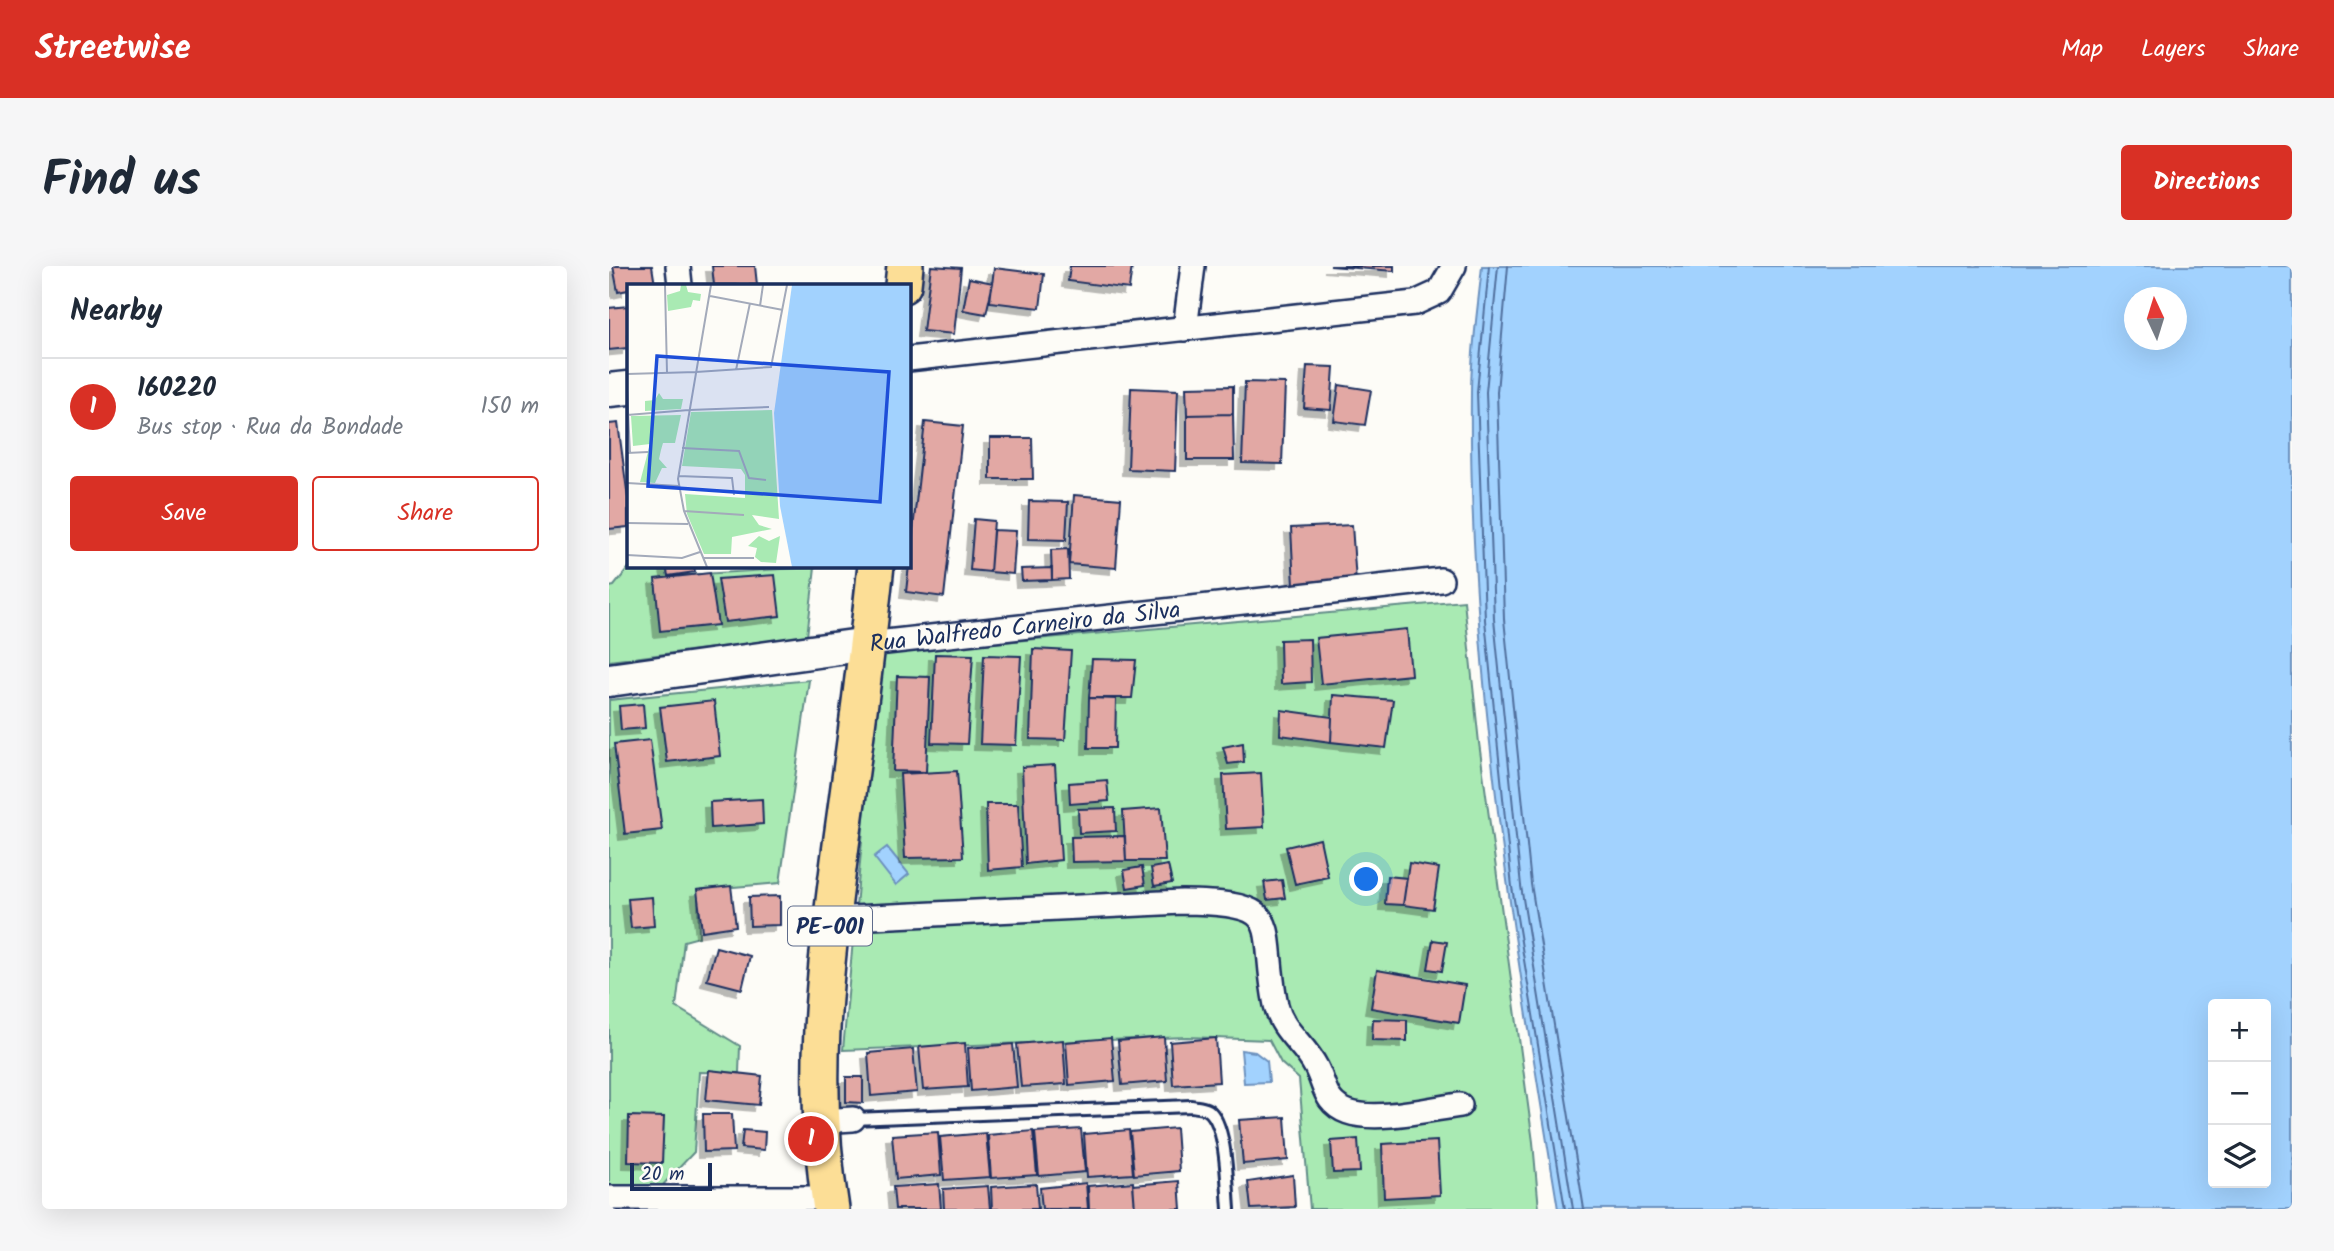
<!DOCTYPE html>
<meta charset="utf-8">
<style>
:root{--surface:#fff;--page:#f6f6f7;--text:#1f2937;--muted:#747a83;--line:#e0e1e3;--accent:#d93025}
body{margin:0;font-family:Kalam,sans-serif;background:var(--page);color:var(--text)}
.controls{position:absolute;right:21px;bottom:21px;display:grid;overflow:hidden;border-radius:7px;box-shadow:0 7px 28px #0002}
.controls button{width:63px;height:63px;display:grid;place-items:center;padding:0;border:0;border-bottom:2px solid var(--line);background:var(--surface);color:var(--text);font:35px sans-serif}
.compass{position:absolute;left:1515px;top:21px;width:63px;height:63px;border-radius:50%;background:var(--surface);box-shadow:0 7px 28px #0002;rotate:356deg}
.scale{position:absolute;left:21px;bottom:18px;width:82px;box-sizing:border-box;padding-left:7px;border:4px solid #1b2f5e;border-top:0;font-size:19px;line-height:24px;white-space:nowrap;color:#1b2f5e;-webkit-text-stroke:5px #fdfcf7;paint-order:stroke}
.you{position:absolute;left:758px;top:614px;width:24px;height:24px;margin:-18px;border:5px solid #fff;border-radius:50%;background:#1a73e8;box-shadow:0 0 0 10px #1a73e833}
.badge{display:grid;place-items:center;width:46px;height:46px;border-radius:50%;background:var(--accent);color:#fff;font-size:23px;font-weight:700}
.pin{position:absolute;translate:-50% -50%;border:4px solid #fff;box-shadow:0 2px 7px #0006}
.list{margin:0;padding:0;list-style:none}
h2{display:flex;justify-content:space-between;align-items:center;height:91px;margin:0;padding:0 28px;font-size:30px}
h2 small{font-size:23px;font-weight:400;color:var(--muted)}
.list li{display:grid;grid-template-columns:46px 1fr auto;gap:21px;align-items:center;box-sizing:border-box;height:98px;padding:0 28px;border-top:2px solid var(--line)}
.list b{display:block;font-size:26px;white-space:nowrap}
.list p{margin:0;font-size:23px;white-space:nowrap;color:var(--muted)}
.list em{font-size:23px;font-style:normal;color:var(--muted)}
.actions{display:flex;gap:14px;padding:21px 28px}
.actions a{flex:1;padding:16px 0;border:2px solid var(--accent);border-radius:7px;text-align:center;font-size:24px;color:var(--accent)}
.actions .main{background:var(--accent);color:#fff}
.icon{flex:none;width:38px;height:38px;fill:none;stroke:currentColor;stroke-width:2;stroke-linecap:round;stroke-linejoin:round}
.map{position:relative;flex:none;width:1683px;height:943px;overflow:hidden;border-radius:7px}
header{display:flex;align-items:center;gap:42px;box-sizing:border-box;height:98px;padding:0 35px;background:var(--accent);color:#fff}
header strong{font-size:33px}
nav{display:flex;gap:38px;margin-inline-start:auto;font-size:24px}
.intro{display:flex;align-items:center;justify-content:space-between;box-sizing:border-box;height:168px;padding:0 42px}
h1{margin:0;font-size:49px}
.button{padding:18px 32px;border-radius:7px;background:var(--accent);color:#fff;font-size:24px;font-weight:700}
main{display:flex;gap:42px;padding:0 42px}
aside{flex:1;background:var(--surface);border-radius:7px;box-shadow:0 7px 28px #0002}
.map>svg:first-child{display:block}
.green{fill:#a9eab3;stroke:#628c88;stroke-width:2}
.water{fill:#a2d2fe;stroke:#6c91be;stroke-width:2;fill-rule:evenodd}
.lines{fill:none;stroke-linecap:round;stroke-linejoin:round}
.shore{stroke:#51709e;stroke-width:2}
.building{fill:#e2a8a4;stroke:#1b2f5e;stroke-width:2;filter:url(#shadow)}
.lane-casing{stroke:#1b2f5e;stroke-width:16}
.street-casing{stroke:#1b2f5e;stroke-width:28}
.secondary-casing{stroke:#1b2f5e;stroke-width:37}
.primary-casing{stroke:#1b2f5e;stroke-width:40}
.lane{stroke:#fdfcf7;stroke-width:10}
.street{stroke:#fdfcf7;stroke-width:23}
.secondary{stroke:#fdfcf7;stroke-width:32}
.primary{stroke:#fcde96;stroke-width:35}
.labels{text-anchor:middle;stroke-width:7;stroke-linejoin:round;paint-order:stroke}
.shield{fill:#fdfcf7;stroke:#5f6c8c;stroke-width:2}
.shield-label{font-size:23px;font-weight:bold;fill:#1b2f5e}
.street-label{font-size:24px;fill:#1b2f5e;stroke:#fdfcf7}
.inset-road{fill:none;stroke:#a3aaba;stroke-width:2}
.view{fill:#1d4ed8;fill-opacity:0.15;stroke:#1d4ed8;stroke-width:3.5}
.inset-edge{fill:none;stroke:#1b2f5e;stroke-width:3.5}
</style>
<header>
<strong>Streetwise</strong>
<nav><a>Map</a><a>Layers</a><a>Share</a></nav>
</header>
<div class="intro"><h1>Find us</h1><a class="button">Directions</a></div>
<main>
<aside>
<h2>Nearby<small></small></h2>
<ul class="list">
<li><span class="badge">1</span><div><b>160220</b><p>Bus stop · Rua da Bondade</p></div><em>150 m</em></li>
</ul>
<div class="actions"><a class="main">Save</a><a>Share</a></div>
</aside>
<div class="map">
<svg width="1683" height="943" viewBox="0 0 1683 943">
<defs>
<filter id="shadow"><feDropShadow dx="-6" dy="6" stdDeviation="0" flood-color="#0004"/></filter>
</defs>
<rect width="100%" height="100%" fill="#fdfcf7"/>
<filter id="ink" filterUnits="userSpaceOnUse"><feTurbulence type="fractalNoise" baseFrequency=".0143" numOctaves="2"/><feDisplacementMap in="SourceGraphic" scale="14" xChannelSelector="R" yChannelSelector="G"/><feConvolveMatrix kernelMatrix="1 2 1 2 8 2 1 2 1" color-interpolation-filters="sRGB"/></filter>
<g filter="url(#ink)">
<path class="green" d="M 22,299 L 58,299 L 59,310 L 206,301 L 198,370 L 0,395 L 0,321 L 5,320 Z
M 855,335 L 870,477 L 924,876 L 930,943 L 701,943 L 690,813 L 672,797 L 660,774 L 578,771 L 234,784 L 270,387 Z
M 200,414 L 171,617 L 89,624 L 90,671 L 75,675 L 67,741 L 131,780 L 130,807 L 90,806 L 85,886 L 51,922 L 0,920 L 0,434 Z"/>
<path class="water" d="M 873,0 L 1683,0 L 1683,943 L 949,943 C 905,673 859,401 862,127 C 862,85 869,42 873,0 ZM 1526,32 L 1568,32 L 1568,74 L 1526,74 ZM 1604,738 L 1657,738 L 1657,917 L 1604,917 Z
M 278,581 L 300,608 L 287,619 L 265,591 Z
M 632,784 L 646,786 L 658,795 L 660,816 L 635,817 Z"/>
<g class="lines">
<path class="shore" d="M 880,0 L 868,126 L 876,354 L 903,621 L 956,943
M 889,0 L 877,126 L 885,353 L 912,620 L 964,943
M 899,0 L 888,126 L 895,353 L 922,618 L 975,943"/>
</g>
<path class="building" d="M 4,0 L 43,0 L 46,19 L 19,19 L 19,24 L 9,26 Z
M 103,0 L 146,0 L 148,19 L 105,19 Z
M 322,0 L 352,2 L 345,68 L 314,65 Z
M 461,0 L 523,0 L 520,23 L 459,15 Z
M 721,0 L 785,0 L 785,5 Z
M 385,2 L 435,8 L 431,42 L 381,36 Z
M 360,12 L 384,17 L 377,48 L 354,44 Z
M 19,40 L 19,82 L 0,84 L 0,42 Z
M 698,100 L 725,101 L 722,144 L 695,142 Z
M 636,116 L 676,117 L 673,198 L 633,197 Z
M 730,119 L 762,124 L 756,159 L 725,155 Z
M 624,120 L 624,148 L 578,149 L 577,121 Z
M 522,122 L 569,124 L 566,205 L 519,203 Z
M 624,148 L 625,194 L 578,194 L 578,149 Z
M 316,156 L 354,160 L 335,331 L 297,326 Z
M 9,157 L 19,232 L 19,261 L 0,263 L 0,158 Z
M 381,172 L 423,172 L 424,213 L 381,213 Z
M 465,229 L 512,233 L 507,302 L 460,298 Z
M 420,235 L 459,236 L 457,274 L 419,273 Z
M 365,253 L 385,255 L 381,306 L 361,304 Z
M 743,259 L 747,316 L 685,320 L 682,262 Z
M 384,264 L 407,265 L 404,308 L 381,306 Z
M 459,283 L 460,313 L 443,314 L 442,284 Z
M 57,299 L 85,299 L 86,306 L 59,310 Z
M 443,302 L 443,314 L 413,315 L 412,303 Z
M 101,307 L 109,359 L 51,365 L 46,313 Z
M 166,309 L 171,350 L 116,356 L 109,313 Z
M 798,363 L 802,409 L 712,418 L 707,372 Z
M 701,373 L 702,416 L 672,418 L 671,374 Z
M 424,383 L 462,385 L 456,474 L 421,473 Z
M 326,388 L 364,389 L 358,478 L 322,477 Z
M 375,389 L 412,390 L 407,479 L 371,478 Z
M 483,393 L 527,394 L 523,432 L 480,432 Z
M 288,410 L 321,411 L 317,506 L 284,505 Z
M 724,429 L 784,434 L 777,482 L 722,476 Z
M 480,432 L 507,433 L 506,482 L 479,482 Z
M 105,435 L 111,490 L 58,496 L 51,441 Z
M 34,438 L 36,462 L 12,464 L 10,440 Z
M 672,444 L 723,451 L 722,476 L 671,469 Z
M 41,474 L 53,564 L 16,568 L 5,478 Z
M 634,477 L 635,496 L 619,498 L 614,481 Z
M 446,499 L 452,594 L 417,598 L 413,501 Z
M 348,505 L 354,591 L 296,592 L 291,508 Z
M 652,507 L 655,561 L 617,563 L 614,509 Z
M 498,514 L 500,535 L 461,538 L 460,517 Z
M 153,533 L 154,558 L 102,562 L 101,536 Z
M 377,538 L 409,538 L 413,601 L 379,604 Z
M 506,542 L 507,565 L 470,567 L 469,543 Z
M 552,542 L 556,595 L 517,595 L 514,545 Z
M 516,570 L 517,595 L 463,596 L 462,571 Z
M 711,573 L 719,611 L 686,618 L 677,581 Z
M 800,597 L 830,602 L 824,643 L 794,639 Z
M 559,599 L 563,617 L 545,620 L 542,602 Z
M 533,601 L 536,619 L 518,622 L 515,604 Z
M 778,610 L 798,612 L 794,639 L 776,638 Z
M 673,614 L 676,632 L 658,634 L 655,616 Z
M 122,620 L 127,660 L 93,665 L 88,624 Z
M 171,630 L 171,659 L 141,660 L 140,631 Z
M 43,631 L 45,660 L 22,662 L 19,633 Z
M 824,674 L 838,676 L 833,705 L 819,703 Z
M 107,681 L 141,690 L 133,723 L 98,714 Z
M 768,704 L 856,719 L 850,757 L 762,742 Z
M 764,753 L 798,754 L 798,775 L 763,774 Z
M 555,771 L 558,815 L 513,819 L 509,775 Z
M 502,772 L 506,815 L 460,819 L 457,776 Z
M 607,772 L 610,816 L 564,819 L 561,776 Z
M 454,774 L 457,818 L 412,821 L 408,778 Z
M 356,777 L 359,821 L 314,824 L 310,781 Z
M 404,778 L 408,821 L 362,825 L 359,782 Z
M 304,783 L 308,826 L 262,830 L 259,787 Z
M 100,804 L 153,810 L 150,839 L 97,834 Z
M 237,811 L 254,811 L 254,837 L 237,836 Z
M 94,848 L 123,848 L 125,885 L 95,886 Z
M 20,850 L 55,851 L 53,897 L 19,896 Z
M 676,851 L 679,894 L 634,898 L 630,854 Z
M 567,862 L 570,905 L 525,909 L 521,866 Z
M 472,863 L 476,906 L 430,910 L 426,866 Z
M 134,864 L 156,866 L 155,884 L 132,882 Z
M 520,864 L 524,908 L 478,911 L 475,868 Z
M 424,865 L 428,909 L 382,912 L 379,869 Z
M 329,866 L 332,909 L 287,913 L 283,869 Z
M 377,867 L 381,911 L 335,914 L 331,871 Z
M 749,873 L 751,906 L 724,907 L 722,875 Z
M 828,875 L 831,929 L 775,932 L 773,878 Z
M 684,909 L 686,941 L 642,943 L 639,916 Z
M 570,915 L 572,943 L 526,943 L 524,919 Z
M 524,916 L 526,943 L 480,943 L 479,920 Z
M 477,917 L 479,943 L 433,943 L 431,922 Z
M 330,918 L 332,943 L 286,943 L 284,921 Z
M 427,918 L 429,943 L 383,943 L 382,921 Z
M 379,920 L 381,943 L 335,943 L 334,923 Z"/>
<g class="lines">
<g class="lane-casing">
<path id="lane" d="M 244,853 L 582,840 C 587,841 594,841 599,844 C 618,857 618,920 620,943"/>
</g>
<g class="street-casing">
<g id="street">
<path d="M 69,0 L 71,19"/>
<path d="M 576,63 L 584,0"/>
<path d="M 299,93 L 806,37 L 830,26 L 845,0"/>
<path id="s1" d="M 259,378 L 832,314"/>
<path d="M 222,653 L 573,636 C 681,637 650,656 667,739 C 673,766 695,777 707,801 C 717,820 715,837 739,846 C 767,856 821,843 851,839"/>
<path d="M 213,855 L 244,853"/>
<path d="M 0,932 L 220,932"/>
</g>
</g>
<g class="secondary-casing">
<path id="secondary" d="M 0,124 L 19,122
M 0,414 L 259,378"/>
</g>
<g class="primary-casing">
<path id="primary" d="M 294,19 L 296,0
M 222,943 C 201,817 216,704 232,579 C 245,486 257,393 267,299"/>
</g>
<use href="#lane" class="lane"/>
<use href="#street" class="street"/>
<use href="#secondary" class="secondary"/>
<use href="#primary" class="primary"/>
</g>
</g>
<g class="labels">
<rect class="shield" x="179" y="640.5" width="84" height="39" rx="5"/>
<g class="shield-label">
<text x="221" y="668">PE-001</text>
</g>
<g class="street-label">
<text dy="8" stroke="none"><textPath href="#s1" startOffset="158">Rua Walfredo Carneiro da Silva</textPath></text>
</g>
</g>
<g transform="translate(18 18)">
<rect width="284" height="284" fill="#fdfcf7"/>
<path d="M 54,1 L 59,1 L 61,8 L 74,10 L 73,17 L 66,16 L 64,23 L 41,27 L 40,11 L 53,7 ZM 32,109 L 36,115 L 56,115 L 54,125 L 18,127 L 18,117 L 28,116 ZM 145,126 L 152,235 L 125,231 L 132,241 L 145,245 L 105,253 L 104,270 L 77,270 L 60,230 L 58,210 L 118,214 L 118,191 L 114,185 L 55,182 L 64,128 ZM 54,131 L 48,159 L 36,159 L 34,166 L 32,175 L 40,184 L 35,184 L 28,199 L 13,198 L 23,160 L 6,162 L 4,132 ZM 132,252 L 142,257 L 153,252 L 149,279 L 134,278 L 128,273 L 130,264 L 121,262 Z" fill="#a9eab3"/>
<path d="M 165,1 L 283,1 L 283,283 L 165,283 L 153,222 L 147,129 Z" fill="#a2d2fe"/>
<path class="inset-road" d="M 38,1 L 40,89M 83,12 L 156,26M 133,22 L 136,1M 109,86 L 123,19M 69,88 L 144,83 L 160,1M 0,90 L 69,88M 0,106 L 3,169M 62,126 L 142,123M 0,131 L 62,126M 55,164 L 112,167 L 122,194 L 139,196M 0,169 L 21,168M 51,192 L 105,194 L 107,211M 0,199 L 52,202M 57,227 L 117,231M 0,239 L 61,240M 0,271 L 55,274 L 73,268M 76,274 L 127,274M 80,283 L 57,227 L 51,195 L 84,1"/>
<path class="view" d="M 30,72 L 262,88 L 253,218 L 21,202 Z"/>
<rect width="284" height="284" class="inset-edge"/>
</g>
</svg>
<div class="controls">
<button>+</button>
<button>−</button>
<button><svg class="icon" aria-label="layers" viewBox="0 0 24 24"><path d="M12 4l9 5-9 5-9-5zM3 14l9 5 9-5"/></svg></button>
</div>
<svg class="compass" viewBox="-18 -18 36 36"><path d="M0-13l5 13h-10z" fill="#e53935"/><path d="M0 13l5-13h-10z" fill="#747a83"/></svg>
<div class="scale">20 m</div>
<div class="you"></div>
<div class="pin badge" style="left:202px;top:873px">1</div>
</div>
</main>
